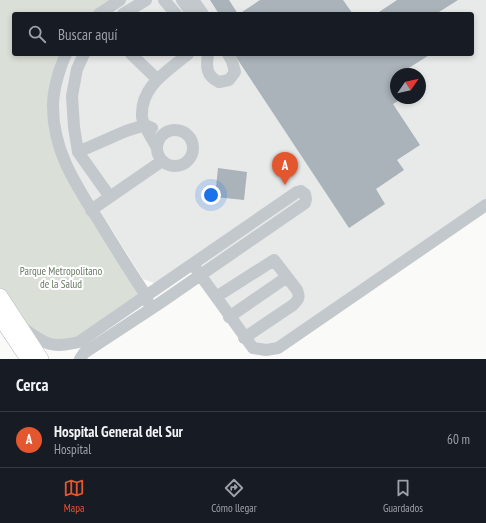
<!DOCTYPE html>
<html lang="es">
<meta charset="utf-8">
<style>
:root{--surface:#171b24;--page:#20242c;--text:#f1f3f6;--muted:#9ea1a6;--line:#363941;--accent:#e4572e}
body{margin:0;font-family:"PT Sans Narrow",sans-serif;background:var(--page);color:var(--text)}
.compass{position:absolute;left:390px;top:68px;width:36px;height:36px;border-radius:50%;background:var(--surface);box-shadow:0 2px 6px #0003;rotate:56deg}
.you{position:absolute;left:211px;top:195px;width:14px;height:14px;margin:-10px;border:3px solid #fff;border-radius:50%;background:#1a73e8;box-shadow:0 0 0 6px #1a73e833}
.badge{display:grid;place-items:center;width:26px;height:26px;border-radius:50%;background:var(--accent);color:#fff;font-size:13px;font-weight:700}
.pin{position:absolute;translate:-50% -33px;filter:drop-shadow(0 1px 2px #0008)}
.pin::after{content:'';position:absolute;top:21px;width:14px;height:12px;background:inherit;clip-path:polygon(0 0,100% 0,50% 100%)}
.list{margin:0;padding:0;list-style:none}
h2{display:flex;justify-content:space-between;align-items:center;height:52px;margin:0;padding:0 16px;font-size:17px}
h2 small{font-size:13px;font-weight:400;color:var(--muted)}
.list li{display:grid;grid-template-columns:26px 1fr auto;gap:12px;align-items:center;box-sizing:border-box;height:56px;padding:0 16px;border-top:1px solid var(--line)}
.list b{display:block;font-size:15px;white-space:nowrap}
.list p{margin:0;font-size:13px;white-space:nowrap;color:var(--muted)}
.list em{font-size:13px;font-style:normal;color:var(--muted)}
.icon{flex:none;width:22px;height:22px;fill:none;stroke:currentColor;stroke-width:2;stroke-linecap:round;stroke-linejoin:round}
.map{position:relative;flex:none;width:486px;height:359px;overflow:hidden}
.search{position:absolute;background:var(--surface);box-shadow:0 2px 6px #0003;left:12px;right:12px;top:12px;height:44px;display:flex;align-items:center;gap:10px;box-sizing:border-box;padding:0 14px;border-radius:4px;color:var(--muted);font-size:15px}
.sheet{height:108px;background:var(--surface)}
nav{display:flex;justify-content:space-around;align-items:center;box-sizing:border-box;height:56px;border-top:1px solid var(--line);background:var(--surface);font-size:11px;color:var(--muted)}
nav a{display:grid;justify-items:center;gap:2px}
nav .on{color:var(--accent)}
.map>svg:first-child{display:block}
.built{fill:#e8e9e9;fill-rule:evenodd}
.green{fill:#dadfd7}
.building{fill:#aab3b9}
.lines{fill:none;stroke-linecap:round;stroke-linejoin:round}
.major-casing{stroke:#b5babe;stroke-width:16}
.minor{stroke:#c3c8cc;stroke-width:12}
.major{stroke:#fff;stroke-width:15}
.labels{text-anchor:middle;stroke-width:4;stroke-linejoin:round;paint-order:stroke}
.park-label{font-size:11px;fill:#687a64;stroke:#fff}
</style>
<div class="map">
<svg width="486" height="359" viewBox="0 0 486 359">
<rect width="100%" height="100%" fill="#fafaf8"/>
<path class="built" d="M 126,0 L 486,0 L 486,200 L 279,342 L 258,345 L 195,259 L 168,277 L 154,283 L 143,279 L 75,171 L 66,150 L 60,129 L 58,103 L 62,79 L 72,54 L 472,54 L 472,14 L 105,14 ZM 396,74 L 420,74 L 420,98 L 396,98 Z"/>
<path class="green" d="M 0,0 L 120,0 L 99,14 L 14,14 L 14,54 L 66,54 L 53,106 L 64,158 L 143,291 L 79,342 L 36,337 L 0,296 Z"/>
<path class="building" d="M 210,0 L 229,0 L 238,14 L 219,14 Z
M 260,0 L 343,0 L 353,14 L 239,14 Z
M 397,0 L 458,0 L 439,12 L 440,14 L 376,14 Z
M 234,54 L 431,54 L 404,71 L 406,74 L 396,74 L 396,98 L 403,98 L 393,104 L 420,145 L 397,160 L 404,170 L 376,189 L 385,204 L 349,228 Z
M 218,168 L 247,172 L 244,200 L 215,197 Z"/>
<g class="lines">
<g class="major-casing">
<path id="major" d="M 0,296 L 41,359
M 0,317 L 28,359"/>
</g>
<path class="minor" d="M 164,0 L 176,14
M 182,0 L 192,14
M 193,0 L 203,14
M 99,14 L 120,0
M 123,14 L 146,0
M 66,54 C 59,70 53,89 53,107 C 53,151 76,185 99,221 C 113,244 128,268 143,291 L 149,304
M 84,54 L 77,69 L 72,96 L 74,127 L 78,152 L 110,197
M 131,54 L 156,78
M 208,54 C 206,67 206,76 219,82 L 229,80 L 235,72 L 232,61 L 228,54
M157 148a18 18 0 1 1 36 0a18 18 0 1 1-36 0Z
M 157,148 C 153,139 143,127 142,117 C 140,86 168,71 188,54
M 78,152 L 126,131 L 145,125 L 152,128
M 91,210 L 162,161
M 196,269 L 253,348 L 266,350 L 278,348 L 486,205
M 216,297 L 274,260 L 297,290 C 300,297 299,299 293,305 L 244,338
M 229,317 L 287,277
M 23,328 C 45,344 51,349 79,342 L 297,192 L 301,191 L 305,194 L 306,199 L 305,203 L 160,303 L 84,353 L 80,359"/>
<use href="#major" class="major"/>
</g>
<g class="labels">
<g class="park-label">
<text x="61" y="275">Parque Metropolitano<tspan x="61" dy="13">de la Salud</tspan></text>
</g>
</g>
</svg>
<svg class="compass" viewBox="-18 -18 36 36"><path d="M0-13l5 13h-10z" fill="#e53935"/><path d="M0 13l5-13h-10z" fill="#9ea1a6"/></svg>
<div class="you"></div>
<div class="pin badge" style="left:285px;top:185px">A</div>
<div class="search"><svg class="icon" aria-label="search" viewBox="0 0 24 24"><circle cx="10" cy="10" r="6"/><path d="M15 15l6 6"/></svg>Buscar aquí</div>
</div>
<section class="sheet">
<h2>Cerca<small></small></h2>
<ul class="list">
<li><span class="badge">A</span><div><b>Hospital General del Sur</b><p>Hospital</p></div><em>60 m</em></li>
</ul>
</section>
<nav>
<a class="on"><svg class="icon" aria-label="map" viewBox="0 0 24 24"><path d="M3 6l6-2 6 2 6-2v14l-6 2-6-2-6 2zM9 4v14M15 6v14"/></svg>Mapa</a>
<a><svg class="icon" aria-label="directions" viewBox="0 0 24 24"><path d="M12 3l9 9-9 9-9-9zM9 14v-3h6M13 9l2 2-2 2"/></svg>Cómo llegar</a>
<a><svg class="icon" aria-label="saved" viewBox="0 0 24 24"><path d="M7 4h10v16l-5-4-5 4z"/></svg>Guardados</a>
</nav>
